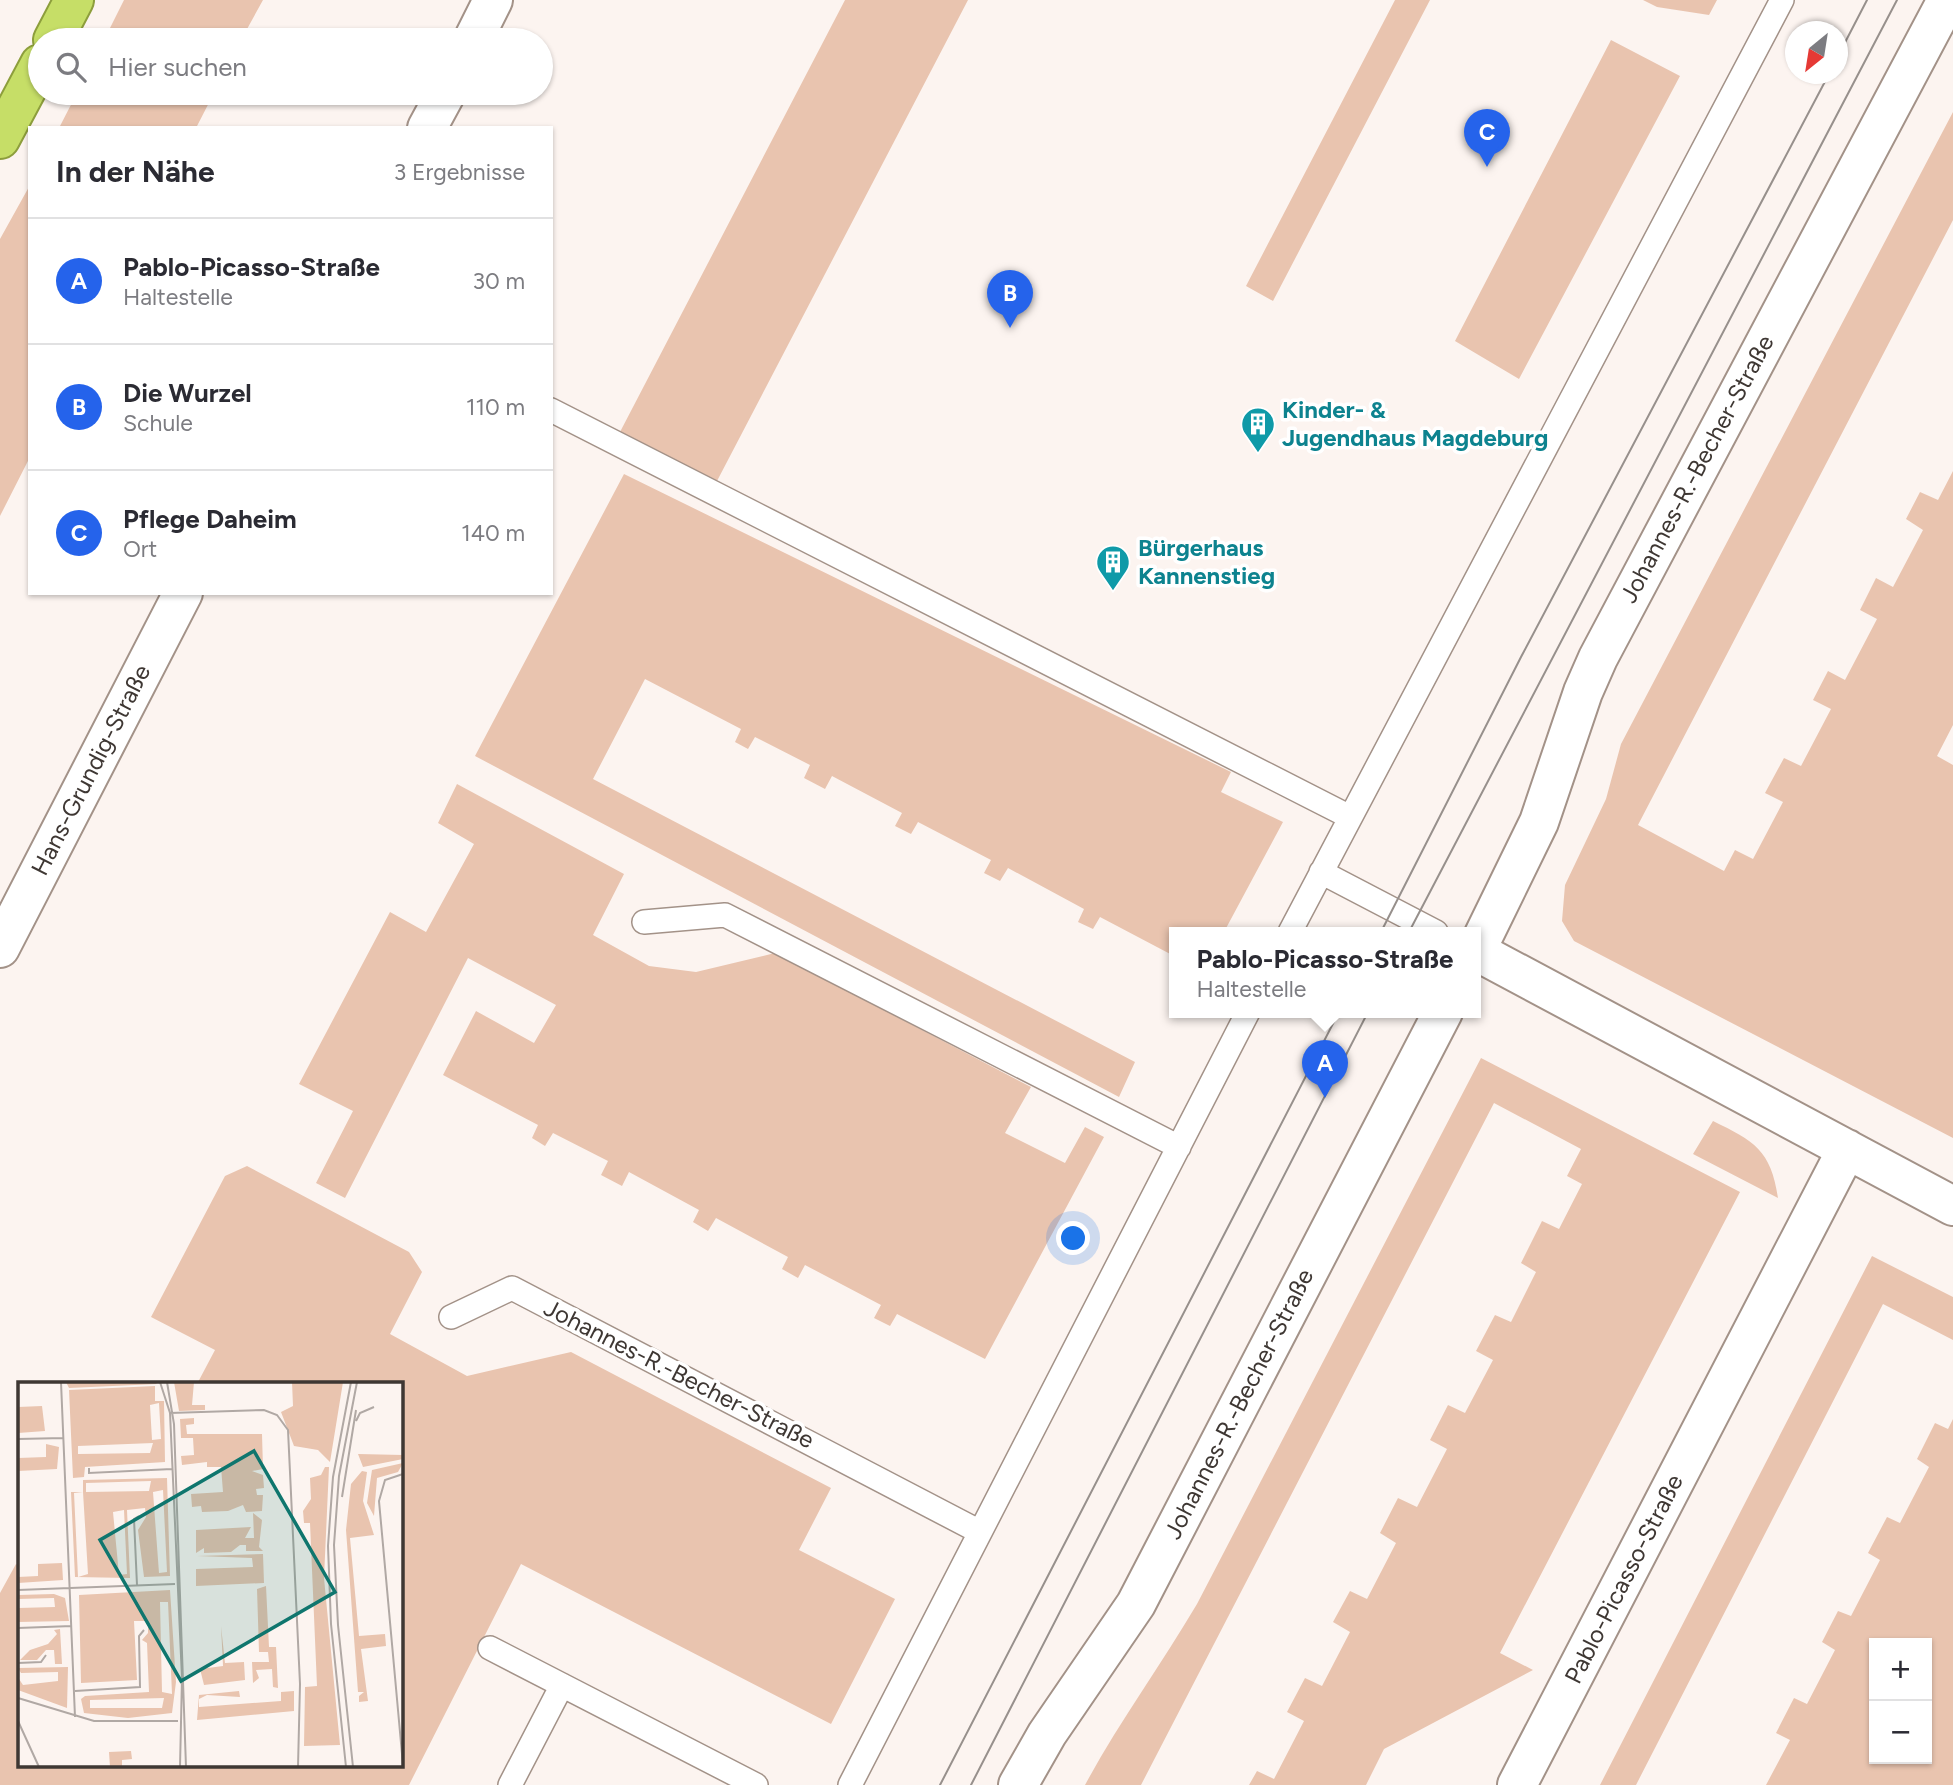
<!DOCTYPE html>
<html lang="de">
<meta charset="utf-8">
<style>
:root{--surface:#fff;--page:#f7f7f7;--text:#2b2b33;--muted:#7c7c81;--line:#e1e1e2;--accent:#2563eb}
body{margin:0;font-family:Figtree,sans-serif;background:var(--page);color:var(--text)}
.controls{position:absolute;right:21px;bottom:21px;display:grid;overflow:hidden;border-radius:0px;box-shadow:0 2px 5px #0004}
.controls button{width:63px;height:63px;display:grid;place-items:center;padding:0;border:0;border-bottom:2px solid var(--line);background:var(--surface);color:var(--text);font:35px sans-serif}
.compass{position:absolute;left:1785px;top:21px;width:63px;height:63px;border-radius:50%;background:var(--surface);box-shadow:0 2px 5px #0004;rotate:210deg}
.you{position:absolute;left:1074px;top:1239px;width:24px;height:24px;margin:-18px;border:5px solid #fff;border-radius:50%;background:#1a73e8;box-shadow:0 0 0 10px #1a73e833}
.badge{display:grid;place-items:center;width:46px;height:46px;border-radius:50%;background:var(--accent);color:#fff;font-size:23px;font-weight:700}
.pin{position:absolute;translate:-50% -58px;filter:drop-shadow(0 2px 4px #0008)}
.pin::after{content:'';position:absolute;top:37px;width:24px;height:21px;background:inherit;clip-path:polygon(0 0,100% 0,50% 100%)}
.popup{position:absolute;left:1169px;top:927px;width:312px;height:91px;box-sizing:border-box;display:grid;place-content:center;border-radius:0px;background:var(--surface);filter:drop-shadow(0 2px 5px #0005);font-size:23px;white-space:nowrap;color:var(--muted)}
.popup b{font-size:26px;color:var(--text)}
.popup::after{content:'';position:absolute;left:50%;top:100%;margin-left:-14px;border:14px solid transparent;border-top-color:var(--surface)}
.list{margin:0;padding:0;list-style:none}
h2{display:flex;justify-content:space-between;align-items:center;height:91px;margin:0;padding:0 28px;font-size:30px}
h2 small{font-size:23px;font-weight:400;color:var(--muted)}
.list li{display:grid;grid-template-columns:46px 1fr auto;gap:21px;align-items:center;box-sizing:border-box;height:126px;padding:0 28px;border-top:2px solid var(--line)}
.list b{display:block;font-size:26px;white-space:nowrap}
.list p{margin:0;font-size:23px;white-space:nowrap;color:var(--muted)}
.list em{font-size:23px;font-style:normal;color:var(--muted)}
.icon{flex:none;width:38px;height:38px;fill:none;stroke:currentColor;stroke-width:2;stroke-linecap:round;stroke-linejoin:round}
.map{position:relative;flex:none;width:1953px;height:1785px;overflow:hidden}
.search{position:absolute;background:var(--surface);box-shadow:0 2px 5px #0004;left:28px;top:28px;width:525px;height:77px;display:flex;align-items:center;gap:18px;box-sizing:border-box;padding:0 24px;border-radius:38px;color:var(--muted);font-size:26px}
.panel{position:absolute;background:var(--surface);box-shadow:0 2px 5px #0004;left:28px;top:126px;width:525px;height:469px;border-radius:0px}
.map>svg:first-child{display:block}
.green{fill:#e9c4af;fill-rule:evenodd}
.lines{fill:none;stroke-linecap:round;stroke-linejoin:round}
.service-casing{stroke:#a39288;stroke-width:26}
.minor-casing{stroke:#a39288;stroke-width:42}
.trunk-casing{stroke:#8d9e3c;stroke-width:42}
.service{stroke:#fff;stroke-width:23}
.minor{stroke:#fff;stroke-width:38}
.trunk{stroke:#c6de67;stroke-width:38}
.tram{stroke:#97908c;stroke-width:2}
.labels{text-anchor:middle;stroke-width:7;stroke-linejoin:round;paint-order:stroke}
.culture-label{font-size:24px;font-weight:bold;fill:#0d838f;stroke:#fff;text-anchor:start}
.street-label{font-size:24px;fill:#3e3733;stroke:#fff}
.inset-road{fill:none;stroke:#b0a8a4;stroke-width:2}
.view{fill:#0f766e;fill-opacity:0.15;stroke:#0f766e;stroke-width:3.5}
.inset-edge{fill:none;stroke:#3e3733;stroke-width:3.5}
</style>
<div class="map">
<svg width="1953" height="1785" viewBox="0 0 1953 1785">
<rect width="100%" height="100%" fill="#fcf4f0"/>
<path class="green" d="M 124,0 L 263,0 L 241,40 L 104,40 Z
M 845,0 L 968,0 L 717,481 L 620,432 Z
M 1395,0 L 1430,0 L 1273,301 L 1246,286 Z
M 1643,0 L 1717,0 L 1709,15 L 1657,7 Z
M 1611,40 L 1680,76 L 1519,379 L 1455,341 Z
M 77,93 L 214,93 L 196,128 L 59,128 Z
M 1953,112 L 1953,220 L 1638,825 L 1724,871 L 1735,850 L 1753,859 L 1783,802 L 1765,793 L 1784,758 L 1801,766 L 1831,709 L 1813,700 L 1828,671 L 1845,680 L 1877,619 L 1860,610 L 1876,578 L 1893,587 L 1923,530 L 1906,519 L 1920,492 L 1938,500 L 1953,471 L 1953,725 L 1937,756 L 1953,765 L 1953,1138 L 1574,941 L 1562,921 L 1565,885 L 1606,799 L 1621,744 Z
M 30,185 L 30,457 L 0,516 L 0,239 Z
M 624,474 L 1231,772 L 1221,792 L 1283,822 L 1224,932 L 1174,932 L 1174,956 L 1100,917 L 1093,929 L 1078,922 L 1084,909 L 1008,868 L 1000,881 L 984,873 L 991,860 L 918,822 L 911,834 L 895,826 L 902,813 L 832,776 L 825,789 L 804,778 L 810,765 L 755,737 L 748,749 L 735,742 L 741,729 L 645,679 L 593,779 L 1135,1062 L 1119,1097 L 475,756 Z
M 457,784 L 624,874 L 593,935 L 649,966 L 696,972 L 775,953 L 1031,1087 L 1005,1133 L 1065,1163 L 1085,1127 L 1104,1137 L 985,1359 L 897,1314 L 890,1326 L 874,1318 L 881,1305 L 805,1265 L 798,1278 L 782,1269 L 788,1257 L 716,1218 L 708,1231 L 693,1222 L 699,1210 L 629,1172 L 622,1186 L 601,1175 L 608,1161 L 553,1133 L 545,1146 L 532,1138 L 538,1125 L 443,1075 L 476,1011 L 534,1043 L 556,1005 L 468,958 L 345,1198 L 316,1183 L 353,1111 L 299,1084 L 390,912 L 426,932 L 474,844 L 438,823 Z
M 1481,1058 L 1740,1192 L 1500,1653 L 1533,1670 L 1384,1749 L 1366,1785 L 1249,1785 L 1257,1771 L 1274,1779 L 1304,1721 L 1287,1712 L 1305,1678 L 1322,1686 L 1350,1632 L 1333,1622 L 1350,1591 L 1367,1599 L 1396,1543 L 1380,1533 L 1398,1498 L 1417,1507 L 1447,1449 L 1430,1440 L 1448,1405 L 1465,1413 L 1493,1360 L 1476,1351 L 1495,1315 L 1511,1322 L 1536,1272 L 1521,1263 L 1542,1221 L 1559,1229 L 1582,1184 L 1567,1176 L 1581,1149 L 1494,1103 L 1141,1785 L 1085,1785 C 1119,1722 1161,1665 1197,1604 Z
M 1713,1121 C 1754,1141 1771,1150 1778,1198 L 1693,1154 Z
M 247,1166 L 409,1252 L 422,1272 L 390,1334 L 467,1376 L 571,1352 L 831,1488 L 799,1550 L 895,1599 L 831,1724 L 521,1564 L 409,1785 L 0,1785 L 0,1593 L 16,1564 L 19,1566 L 19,1766 L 401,1766 L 401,1384 L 197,1384 L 215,1350 L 151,1317 L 225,1176 Z
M 1872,1256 L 1953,1297 L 1953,1340 L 1883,1304 L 1636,1785 L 1600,1785 Z
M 1953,1419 L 1953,1785 L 1766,1785 L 1790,1740 L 1776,1733 L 1794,1698 L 1807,1704 L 1835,1650 L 1822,1642 L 1838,1611 L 1851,1616 L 1880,1560 L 1868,1553 L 1887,1517 L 1900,1523 L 1929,1467 L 1917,1459 L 1935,1423 L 1948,1429 ZM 1874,1643 L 1927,1643 L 1927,1759 L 1874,1759 Z"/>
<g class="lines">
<g class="service-casing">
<path id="service" d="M 551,410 L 1350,817
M 1321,872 L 1436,932
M 644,922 L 725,915 L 1179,1147
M 1290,932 L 1782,0
M 451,1317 L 512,1288 L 980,1532
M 490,1648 L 756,1785
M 510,1785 L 562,1685
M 850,1785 L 1248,1012"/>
</g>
<g class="minor-casing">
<path id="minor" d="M 473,40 L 493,0
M 427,128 L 446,93
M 0,948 L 183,593
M 1476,951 L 1539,822 L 1583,692 L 1598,658 L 1947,0
M 1476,951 L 1953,1206
M 1018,1785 L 1047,1734 L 1136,1604 L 1443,1012
M 1517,1785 L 1847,1149"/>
</g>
<g class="trunk-casing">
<path id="trunk" d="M 53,40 L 74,0
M 0,139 L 40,64"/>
</g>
<use href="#service" class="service"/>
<use href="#minor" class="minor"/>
<use href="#trunk" class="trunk"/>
<path class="tram" d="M 1838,56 L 1867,0
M 1381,932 L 1521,657 L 1829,74
M 1409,932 L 1897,0
M 940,1785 L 1339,1012
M 971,1785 L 1368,1012"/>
</g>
<defs>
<g id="building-pin" transform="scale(1.75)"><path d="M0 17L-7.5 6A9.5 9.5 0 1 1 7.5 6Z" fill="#0f9aa8" stroke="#fff"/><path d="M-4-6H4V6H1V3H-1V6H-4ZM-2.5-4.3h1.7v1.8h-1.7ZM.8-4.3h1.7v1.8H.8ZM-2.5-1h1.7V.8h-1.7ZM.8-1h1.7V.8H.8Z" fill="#fff"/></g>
</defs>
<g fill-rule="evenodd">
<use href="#building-pin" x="1258" y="424"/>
<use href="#building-pin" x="1113" y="562"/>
</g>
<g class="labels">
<g class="culture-label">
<text x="1282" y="418">Kinder- &amp;<tspan x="1282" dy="28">Jugendhaus Magdeburg</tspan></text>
<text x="1138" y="556">Bürgerhaus<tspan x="1138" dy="28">Kannenstieg</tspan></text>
</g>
<g class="street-label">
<text transform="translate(1697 469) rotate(-62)" y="8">Johannes-R.-Becher-Straße</text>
<text transform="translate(91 770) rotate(-63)" y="8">Hans-Grundig-Straße</text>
<text transform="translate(679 1374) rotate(27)" y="8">Johannes-R.-Becher-Straße</text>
<text transform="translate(1239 1404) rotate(-63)" y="8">Johannes-R.-Becher-Straße</text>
<text transform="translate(1624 1579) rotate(-63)" y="8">Pablo-Picasso-Straße</text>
</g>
</g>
<g transform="translate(18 1382)">
<rect width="385" height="385" fill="#fcf4f0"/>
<path d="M 48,0 L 137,0 L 139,2 L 51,6 ZM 156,0 L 176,0 L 174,23 L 187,23 L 187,28 L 161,29 ZM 274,0 L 325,0 L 312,80 L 300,68 L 276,64 L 263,30 L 275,24 ZM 137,4 L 137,19 L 146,19 L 147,80 L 67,85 L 66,95 L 55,96 L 51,8 ZM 141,21 L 143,57 L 134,58 L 132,23 ZM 135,61 L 132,71 L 60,72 L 60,64 ZM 24,24 L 27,49 L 0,51 L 0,25 ZM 176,36 L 176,42 L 168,43 L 169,52 L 244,52 L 245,87 L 234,89 L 245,93 L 246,106 L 238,107 L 239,113 L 245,113 L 244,129 L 228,130 L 225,123 L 210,129 L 184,130 L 183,124 L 174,125 L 173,112 L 205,110 L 203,85 L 189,85 L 189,80 L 164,83 L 163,74 L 176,73 L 175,56 L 163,56 L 162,37 ZM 28,62 L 41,65 L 39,87 L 0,89 L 0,76 L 28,75 ZM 340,72 L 385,73 L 385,77 L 345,85 ZM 385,81 L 380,90 L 359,96 L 356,134 L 349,121 L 354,88 ZM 307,85 L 311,85 L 306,196 L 322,363 L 286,364 L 287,305 L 299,304 L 292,141 L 286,141 L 285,129 L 293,117 L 292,96 L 303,93 ZM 344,89 L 349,90 L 345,119 L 356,153 L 332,156 L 341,254 L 367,252 L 368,264 L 343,267 L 350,319 L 341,320 L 341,314 L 346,310 L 340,310 L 328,148 L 333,102 ZM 149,96 L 152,194 L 126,195 L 120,148 L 128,135 L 127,126 L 109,128 L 112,196 L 57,195 L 53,110 L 65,110 L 65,98 ZM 133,99 L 131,109 L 68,110 L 68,101 ZM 145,108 L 149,190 L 141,191 L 135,110 ZM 65,110 L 70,192 L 60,195 L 56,111 ZM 106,128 L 109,192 L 101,193 L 95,130 ZM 235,131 L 244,138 L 241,165 L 245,169 L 228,169 L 228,163 L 222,163 L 213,170 L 186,171 L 186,166 L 178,171 L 178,148 L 233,145 L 227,156 L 236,156 ZM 245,172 L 246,201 L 178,204 L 178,187 L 235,185 L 234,176 L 179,174 ZM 44,181 L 45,198 L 0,201 L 0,195 L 20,194 L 20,182 ZM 248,204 L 251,265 L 258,265 L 260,306 L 255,305 L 254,287 L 238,288 L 241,296 L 235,301 L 234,280 L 251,280 L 250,270 L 241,270 L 239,207 ZM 152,208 L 158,300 L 154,331 L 110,336 L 66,331 L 63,317 L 67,314 L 131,310 L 129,261 L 124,258 L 130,251 L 130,239 L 116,239 L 119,298 L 63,301 L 61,213 ZM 142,220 L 150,220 L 154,312 L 144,310 ZM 146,316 L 144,326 L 72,326 L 72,318 ZM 36,212 L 47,216 L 51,239 L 0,240 L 0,226 L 37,225 L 36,216 L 0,217 L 0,213 ZM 203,244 L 207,281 L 226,280 L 227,298 L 186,303 L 182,287 L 205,284 ZM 42,247 L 44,282 L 37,282 L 36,268 L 28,268 L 19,278 L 2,278 L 12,268 L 30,262 L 39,252 L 36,248 ZM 50,285 L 49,326 L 0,308 L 1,297 L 5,303 L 40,299 L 40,290 L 3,291 L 0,286 ZM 221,309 L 222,315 L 189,313 L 181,317 L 181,325 L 263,319 L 263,310 L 276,309 L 276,329 L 179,338 L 181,313 ZM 113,369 L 114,377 L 104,378 L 104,385 L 112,385 L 92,385 L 91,370 Z" fill="#e9c4af" fill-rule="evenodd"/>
<path class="inset-road" d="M 43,0 L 57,335M 142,0 L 152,31 L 164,296 L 162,385M 149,0 L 156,42 L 168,385M 152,31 L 246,28 L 259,33 L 270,48 L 282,302 L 280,385M 338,39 L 342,31 L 356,25M 0,57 L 46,56M 71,86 L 71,91 L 154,87M 385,92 L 367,98 L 361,119 L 385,383M 324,115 L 338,28M 119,203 L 116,137 L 121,134M 0,208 L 157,202M 0,246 L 54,244M 0,281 L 23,280 L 28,273M 57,309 L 122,305 L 121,254 L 126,248M 0,316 L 76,339 L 160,339M 0,339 L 21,385M 328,385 L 313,242 L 310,164 L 315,95 L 333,0M 335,385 L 320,243 L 316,163 L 321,94 L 339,0"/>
<path class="view" d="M 236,69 L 317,210 L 163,299 L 82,158 Z"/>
<rect width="385" height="385" class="inset-edge"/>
</g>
</svg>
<div class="controls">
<button>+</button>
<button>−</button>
</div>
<svg class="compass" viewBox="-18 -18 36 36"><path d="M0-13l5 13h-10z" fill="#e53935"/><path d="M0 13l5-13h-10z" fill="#7c7c81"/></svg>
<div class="you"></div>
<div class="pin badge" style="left:1325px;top:1098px">A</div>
<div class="popup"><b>Pablo-Picasso-Straße</b>Haltestelle</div>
<div class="pin badge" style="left:1010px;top:328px">B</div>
<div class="pin badge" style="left:1487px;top:167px">C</div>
<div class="search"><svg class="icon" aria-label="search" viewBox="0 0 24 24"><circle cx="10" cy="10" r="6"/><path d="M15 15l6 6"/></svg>Hier suchen</div>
<section class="panel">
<h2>In der Nähe<small>3 Ergebnisse</small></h2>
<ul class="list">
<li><span class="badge">A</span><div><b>Pablo-Picasso-Straße</b><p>Haltestelle</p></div><em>30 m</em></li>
<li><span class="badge">B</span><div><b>Die Wurzel</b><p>Schule</p></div><em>110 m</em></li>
<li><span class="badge">C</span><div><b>Pflege Daheim</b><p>Ort</p></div><em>140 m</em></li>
</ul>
</section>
</div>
